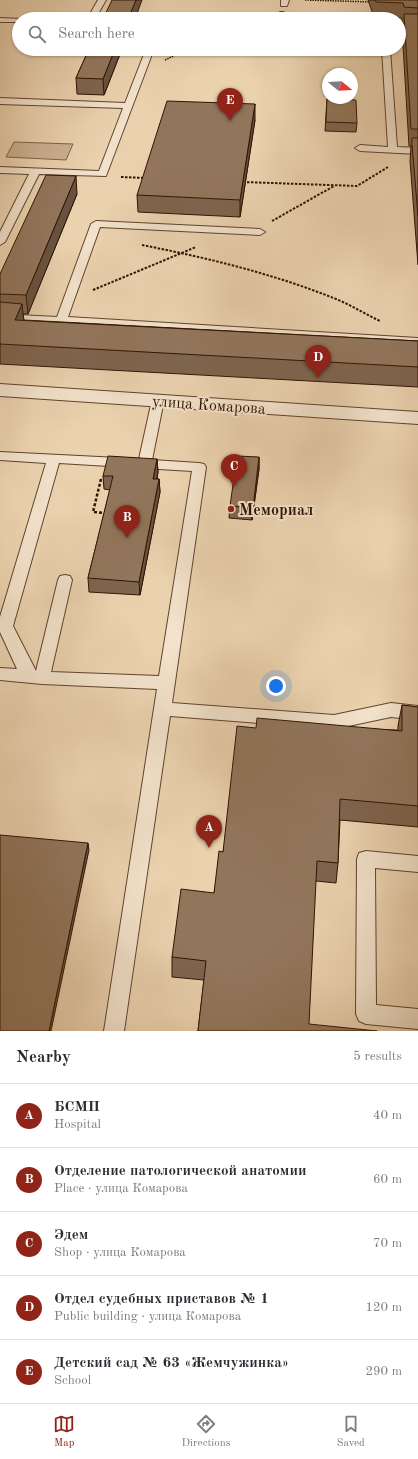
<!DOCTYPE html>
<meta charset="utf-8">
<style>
:root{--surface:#fff;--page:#f7f7f7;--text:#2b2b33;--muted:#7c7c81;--line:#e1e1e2;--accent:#8f2418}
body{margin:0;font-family:"Old Standard TT",serif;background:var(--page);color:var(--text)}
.compass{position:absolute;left:322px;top:68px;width:36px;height:36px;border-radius:50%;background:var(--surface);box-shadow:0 1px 3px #0004;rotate:108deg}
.you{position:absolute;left:276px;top:686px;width:14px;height:14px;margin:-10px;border:3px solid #fff;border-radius:50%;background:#1a73e8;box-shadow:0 0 0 6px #1a73e833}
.badge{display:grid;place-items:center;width:26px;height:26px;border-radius:50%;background:var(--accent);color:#fff;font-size:13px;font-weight:700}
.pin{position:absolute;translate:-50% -33px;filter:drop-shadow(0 1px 2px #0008)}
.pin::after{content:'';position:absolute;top:21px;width:14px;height:12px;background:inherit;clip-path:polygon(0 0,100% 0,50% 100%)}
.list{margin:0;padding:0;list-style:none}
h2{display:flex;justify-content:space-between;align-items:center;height:52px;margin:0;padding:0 16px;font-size:17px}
h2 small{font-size:13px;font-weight:400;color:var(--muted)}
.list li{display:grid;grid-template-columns:26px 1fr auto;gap:12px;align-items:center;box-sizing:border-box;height:64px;padding:0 16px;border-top:1px solid var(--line)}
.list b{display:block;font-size:15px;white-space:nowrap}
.list p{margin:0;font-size:13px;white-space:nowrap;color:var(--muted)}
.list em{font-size:13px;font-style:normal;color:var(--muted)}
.icon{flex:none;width:22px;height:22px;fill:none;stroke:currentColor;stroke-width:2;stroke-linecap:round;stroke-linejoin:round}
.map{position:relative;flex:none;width:418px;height:1031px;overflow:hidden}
.search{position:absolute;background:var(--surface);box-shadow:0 1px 3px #0004;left:12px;right:12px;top:12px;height:44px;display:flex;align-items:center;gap:10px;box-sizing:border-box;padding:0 14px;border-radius:22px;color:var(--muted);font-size:15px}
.sheet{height:372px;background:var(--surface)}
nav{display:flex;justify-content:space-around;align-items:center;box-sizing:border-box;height:56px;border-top:1px solid var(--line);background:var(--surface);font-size:11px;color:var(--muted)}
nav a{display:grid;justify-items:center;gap:2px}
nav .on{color:var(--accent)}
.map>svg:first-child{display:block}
.green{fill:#ccb292;stroke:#7f624a}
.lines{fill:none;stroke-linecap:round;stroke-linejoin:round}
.service-casing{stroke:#60432d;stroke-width:2}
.tertiary-casing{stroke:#60432d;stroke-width:2}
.path-far2{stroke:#321302;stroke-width:1.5;stroke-dasharray:1.5 1;stroke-linecap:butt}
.path-far1{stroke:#321302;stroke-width:2;stroke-dasharray:2.5 1.5;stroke-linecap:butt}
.path{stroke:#321302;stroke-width:2.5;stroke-dasharray:3 2;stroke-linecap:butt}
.service{fill:#f2e2cb;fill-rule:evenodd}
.tertiary{fill:#f2e2cb;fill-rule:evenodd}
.wall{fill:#7e654f;stroke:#321302}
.shaded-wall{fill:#665340;stroke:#321302}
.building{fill:#92765c;stroke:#321302}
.poi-dot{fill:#8f2418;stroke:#f2e2cb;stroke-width:1.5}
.labels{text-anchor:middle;stroke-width:4;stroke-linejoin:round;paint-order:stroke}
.street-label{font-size:16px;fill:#321302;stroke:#f2e2cb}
.poi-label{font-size:16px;font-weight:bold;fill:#321302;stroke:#f2e2cb;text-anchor:start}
</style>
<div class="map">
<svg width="418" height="1031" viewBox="0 0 418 1031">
<rect width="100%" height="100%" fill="#ebd2af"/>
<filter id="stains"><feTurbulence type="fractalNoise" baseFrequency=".005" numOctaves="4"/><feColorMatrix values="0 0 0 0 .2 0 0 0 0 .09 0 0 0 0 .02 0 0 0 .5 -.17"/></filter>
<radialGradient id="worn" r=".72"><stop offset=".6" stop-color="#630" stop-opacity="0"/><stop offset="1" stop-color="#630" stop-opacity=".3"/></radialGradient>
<path class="green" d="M 14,142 L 73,144 L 66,160 L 6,157 Z"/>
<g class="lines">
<g class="service-casing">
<path id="service" d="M 98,0 L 106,0 L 95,19 L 87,19 Z
M 281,0 L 289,0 L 287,6 L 281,6 Z
M 280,12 L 283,12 L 287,14 L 285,19 L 277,19 Z
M 158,16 L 203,17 L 207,19 L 157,19 Z
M 0,18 L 22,19 L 19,19 L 19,22 L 0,22 Z
M 399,23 L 418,24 L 418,28 L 399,27 Z
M 146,49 L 154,49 L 106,176 L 39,174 L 5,242 L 0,245 L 0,232 L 29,174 L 0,173 L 0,167 L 99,171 L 123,108 L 0,104 L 0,98 L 125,103 Z
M 337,49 L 366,49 L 353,53 L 337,52 Z
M 382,49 L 390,49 L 397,147 L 418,148 L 418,154 L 360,151 L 355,148 L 360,145 L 388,147 Z
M 96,221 L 260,229 L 265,232 L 260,235 L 100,227 L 68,317 L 418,338 L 418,344 L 0,320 L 0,314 L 57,317 L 91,224 Z
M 158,396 L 162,397 L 164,400 L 152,460 L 199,463 L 204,464 L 206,467 L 172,703 L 334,715 L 391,703 L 418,706 L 418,720 L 391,717 L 334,729 L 170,716 L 124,1031 L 104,1031 L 157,689 L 42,684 L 0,680 L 0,668 L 17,669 L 0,632 L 0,617 L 46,463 L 0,460 L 0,452 L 139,459 L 152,400 L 154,397 ZM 59,463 L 192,471 L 159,676 L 51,672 L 72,580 L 70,576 L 65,575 L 60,576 L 58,580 L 36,671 L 13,626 Z
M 366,851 L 418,856 L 418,872 L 375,868 L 376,1005 L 418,1009 L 418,1029 L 366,1024 L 359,1021 L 356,1014 L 357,859 L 359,853 Z"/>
</g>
<g class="tertiary-casing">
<path id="tertiary" d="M 0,384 L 418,412 L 418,424 L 0,396 Z"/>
</g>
<path class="path-far2" d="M 305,0 L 372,2
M 165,60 L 188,49"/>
<path class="path-far1" d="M 121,177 L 146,178
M 243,182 L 357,186 L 388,167
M 272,221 L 334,186
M 142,245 C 208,258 274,274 336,299 C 351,305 365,314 380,321
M 93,290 L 196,247"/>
<path class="path" d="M 101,479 L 93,512 L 107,513"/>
<use href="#service" class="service"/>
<use href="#tertiary" class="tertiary"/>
</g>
<path class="wall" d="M 368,0 L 418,0 L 418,265 L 410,161 L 411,146 L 409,146 L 402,29 L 403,22 L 402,22 L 402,18 L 374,17 Z
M 89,49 L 122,49 L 104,95 L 77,94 L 76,78 Z
M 327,99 L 357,123 L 356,132 L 325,131 Z
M 255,120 L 240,217 L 138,212 L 137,195 Z
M 77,194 L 28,314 L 23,314 L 24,320 L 418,341 L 418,387 L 0,364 L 0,274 Z
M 259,457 L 259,469 L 252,520 L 229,518 L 230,506 Z
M 157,459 L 158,472 L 157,479 L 159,479 L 160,492 L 140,595 L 89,592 L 88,578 L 110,490 L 104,489 L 103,476 Z
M 402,705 L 418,707 L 418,827 L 340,820 L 338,863 L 336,883 L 316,881 L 198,1031 L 204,980 L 172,977 L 172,957 L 214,893 L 223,852 L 256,728 L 398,730 L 398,726 Z"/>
<path class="shaded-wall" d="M 136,0 L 142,0 L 135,19 L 128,19 Z
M 115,49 L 122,49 L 104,95 L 103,79 Z
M 255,104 L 255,120 L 240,217 L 240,200 Z
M 76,176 L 77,194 L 28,314 L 26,295 Z
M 22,304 L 24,323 L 15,320 Z
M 259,457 L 259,469 L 252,520 L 253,508 Z
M 157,459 L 158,472 L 154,492 L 153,479 Z
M 159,479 L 160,492 L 140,595 L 139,582 Z
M 88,843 L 89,850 L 51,1031 L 49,1031 Z"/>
<path class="building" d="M 112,0 L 136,0 L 128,19 L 103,19 Z
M 375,0 L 418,0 L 418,8 L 404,7 L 403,3 L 376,2 Z
M 404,14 L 418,14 L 418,129 L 411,129 Z
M 89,49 L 115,49 L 103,79 L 76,78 Z
M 327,99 L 356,100 L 357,123 L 326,122 Z
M 167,101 L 255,104 L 240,200 L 137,195 Z
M 412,138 L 418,138 L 418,216 L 412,144 Z
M 46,175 L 76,176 L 26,295 L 0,294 L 0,274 Z
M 0,302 L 22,304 L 15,320 L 418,341 L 418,367 L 0,344 Z
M 108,456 L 157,459 L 153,479 L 159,479 L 139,582 L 88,578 L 113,476 L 103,476 Z
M 237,456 L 259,457 L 253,508 L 230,506 Z
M 402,705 L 418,707 L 418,806 L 340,799 L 338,863 L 317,861 L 309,1024 L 377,1031 L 198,1031 L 206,961 L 172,957 L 181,889 L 214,893 L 219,851 L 223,852 L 237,726 L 256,728 L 257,718 L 402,731 Z
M 0,835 L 88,843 L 49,1031 L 0,1031 Z"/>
<circle class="poi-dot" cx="231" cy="509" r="4"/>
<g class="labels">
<g class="street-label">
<text transform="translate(209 404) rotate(4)" y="6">улица Комарова</text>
</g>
<g class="poi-label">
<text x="239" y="515">Мемориал</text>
</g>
</g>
<rect width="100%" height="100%" filter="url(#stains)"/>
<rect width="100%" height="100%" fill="url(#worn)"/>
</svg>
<svg class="compass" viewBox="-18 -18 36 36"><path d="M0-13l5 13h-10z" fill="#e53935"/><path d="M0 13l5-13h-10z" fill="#7c7c81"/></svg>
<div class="you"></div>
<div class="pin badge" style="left:209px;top:848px">A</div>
<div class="pin badge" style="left:127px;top:538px">B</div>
<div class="pin badge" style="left:234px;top:487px">C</div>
<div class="pin badge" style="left:318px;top:378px">D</div>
<div class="pin badge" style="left:230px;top:121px">E</div>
<div class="search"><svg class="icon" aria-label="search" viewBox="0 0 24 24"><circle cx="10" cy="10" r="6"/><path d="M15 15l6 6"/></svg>Search here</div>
</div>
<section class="sheet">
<h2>Nearby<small>5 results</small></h2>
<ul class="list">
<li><span class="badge">A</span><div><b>БСМП</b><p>Hospital</p></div><em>40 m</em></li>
<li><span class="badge">B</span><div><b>Отделение патологической анатомии</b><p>Place · улица Комарова</p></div><em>60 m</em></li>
<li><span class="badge">C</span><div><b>Эдем</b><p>Shop · улица Комарова</p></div><em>70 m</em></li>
<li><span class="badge">D</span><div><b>Отдел судебных приставов № 1</b><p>Public building · улица Комарова</p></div><em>120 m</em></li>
<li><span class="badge">E</span><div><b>Детский сад № 63 «Жемчужинка»</b><p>School</p></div><em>290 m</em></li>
</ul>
</section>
<nav>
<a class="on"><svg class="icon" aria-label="map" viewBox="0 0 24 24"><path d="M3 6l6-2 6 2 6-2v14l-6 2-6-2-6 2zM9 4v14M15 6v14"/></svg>Map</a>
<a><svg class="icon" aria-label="directions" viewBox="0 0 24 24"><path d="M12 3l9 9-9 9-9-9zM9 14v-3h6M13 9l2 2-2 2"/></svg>Directions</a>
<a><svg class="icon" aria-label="saved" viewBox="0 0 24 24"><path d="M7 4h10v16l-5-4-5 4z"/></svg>Saved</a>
</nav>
